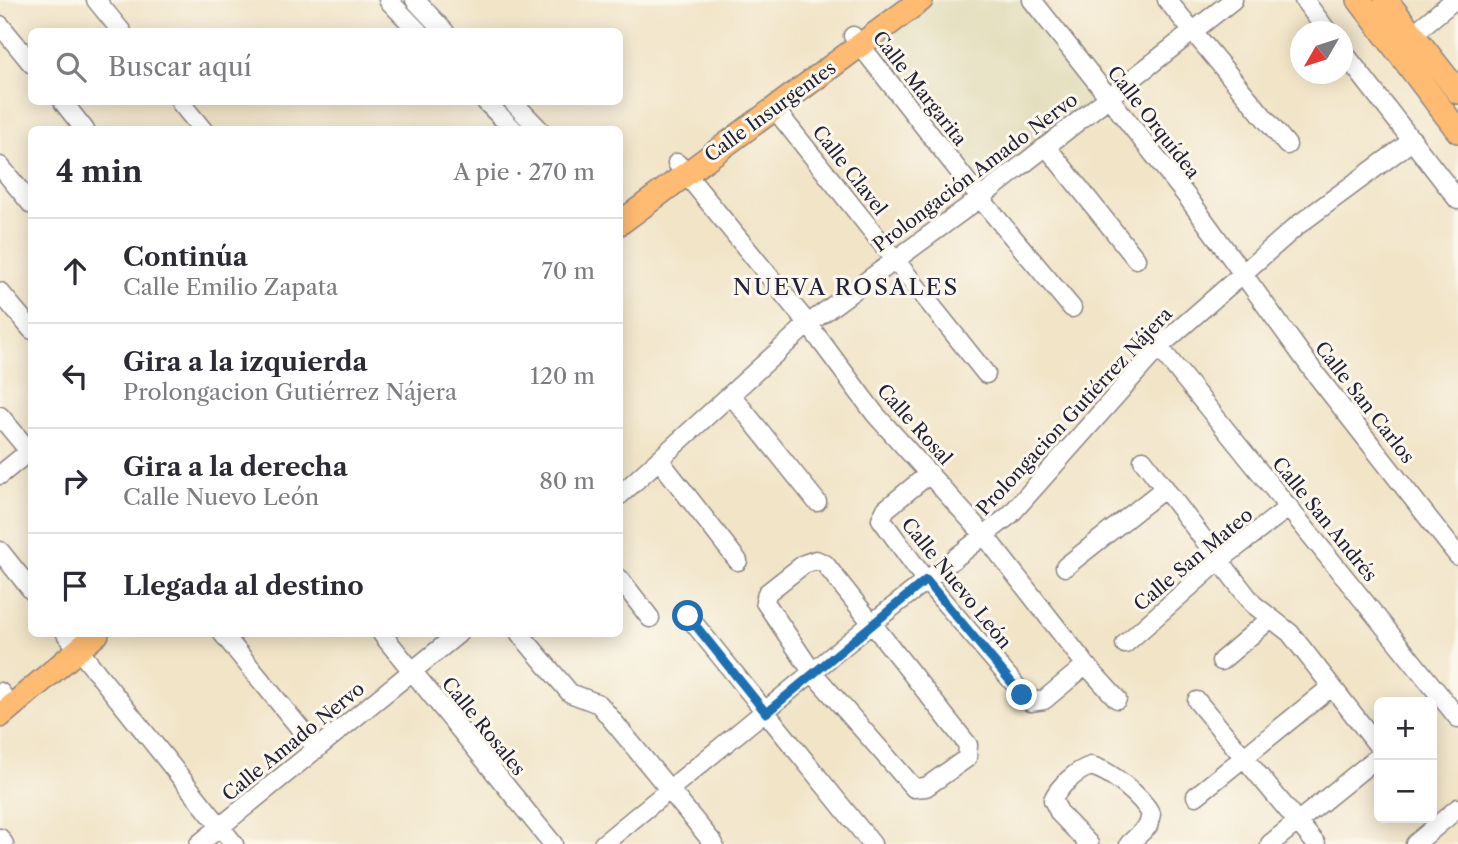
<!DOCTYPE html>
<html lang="es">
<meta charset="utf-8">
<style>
:root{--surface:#fff;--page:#f2f2f3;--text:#2b2b33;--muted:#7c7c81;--line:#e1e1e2}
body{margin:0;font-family:"Libre Caslon Text",serif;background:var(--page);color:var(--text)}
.controls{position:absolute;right:21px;bottom:21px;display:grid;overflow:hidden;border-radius:10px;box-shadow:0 4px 18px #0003}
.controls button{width:63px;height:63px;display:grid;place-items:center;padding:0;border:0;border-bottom:2px solid var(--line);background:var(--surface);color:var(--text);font:35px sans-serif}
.compass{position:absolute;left:1290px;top:21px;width:63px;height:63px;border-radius:50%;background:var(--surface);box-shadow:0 4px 18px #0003;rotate:231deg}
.stop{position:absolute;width:21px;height:21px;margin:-16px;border:5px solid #1f6fb2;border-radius:50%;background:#fff}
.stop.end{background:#1f6fb2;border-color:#fff;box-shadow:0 2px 7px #0008}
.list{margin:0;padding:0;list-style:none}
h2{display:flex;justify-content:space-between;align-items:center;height:91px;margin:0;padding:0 28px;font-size:30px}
h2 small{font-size:23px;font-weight:400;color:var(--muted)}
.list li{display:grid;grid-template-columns:46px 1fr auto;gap:21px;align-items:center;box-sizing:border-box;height:105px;padding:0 28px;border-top:2px solid var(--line)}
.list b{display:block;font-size:26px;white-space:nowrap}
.list p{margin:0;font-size:23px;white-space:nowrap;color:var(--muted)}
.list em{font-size:23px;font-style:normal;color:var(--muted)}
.icon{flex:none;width:38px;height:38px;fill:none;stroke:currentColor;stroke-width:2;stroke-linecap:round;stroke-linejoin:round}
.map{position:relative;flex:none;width:1458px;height:844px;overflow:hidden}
.search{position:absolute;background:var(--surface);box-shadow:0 4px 18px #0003;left:28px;top:28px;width:595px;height:77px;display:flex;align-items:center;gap:18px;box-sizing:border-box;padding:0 24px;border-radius:10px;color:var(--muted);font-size:26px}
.panel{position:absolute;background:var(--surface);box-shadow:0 4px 18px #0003;left:28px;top:126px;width:595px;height:511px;border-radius:10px}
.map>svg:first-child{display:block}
.built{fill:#e2dcba}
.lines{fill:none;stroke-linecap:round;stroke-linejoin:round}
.minor-casing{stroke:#8a8381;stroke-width:21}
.major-casing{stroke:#8a8381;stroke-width:26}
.minor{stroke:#fff;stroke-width:18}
.major{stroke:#febb71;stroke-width:23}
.route{stroke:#1f6fb2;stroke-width:9}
.labels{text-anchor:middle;stroke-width:6;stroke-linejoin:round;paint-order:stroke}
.street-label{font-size:19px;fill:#22223b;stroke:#fbf7ec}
.quarter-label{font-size:23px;letter-spacing:2px;fill:#22223b;stroke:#fbf7ec}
</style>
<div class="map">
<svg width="1458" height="844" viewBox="0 0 1458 844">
<rect width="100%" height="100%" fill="#fbf7ec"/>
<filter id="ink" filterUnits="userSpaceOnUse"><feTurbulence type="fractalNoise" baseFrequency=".0143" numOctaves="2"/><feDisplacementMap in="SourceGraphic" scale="14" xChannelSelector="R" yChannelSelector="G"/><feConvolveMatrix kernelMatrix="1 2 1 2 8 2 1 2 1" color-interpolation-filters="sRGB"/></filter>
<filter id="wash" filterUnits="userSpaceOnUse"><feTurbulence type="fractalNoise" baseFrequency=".00686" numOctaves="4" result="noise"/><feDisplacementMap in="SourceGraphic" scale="28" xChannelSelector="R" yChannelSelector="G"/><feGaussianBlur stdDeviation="1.57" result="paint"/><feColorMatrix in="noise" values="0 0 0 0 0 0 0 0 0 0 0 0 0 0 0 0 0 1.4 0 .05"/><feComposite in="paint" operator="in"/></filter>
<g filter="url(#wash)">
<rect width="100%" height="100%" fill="#f1e4c7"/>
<path class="built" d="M 931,0 L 1022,0 L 1099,97 L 981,189 L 871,45 Z"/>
</g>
<g filter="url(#ink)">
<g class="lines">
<g class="minor-casing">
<path id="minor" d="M 96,0 L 122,32
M 388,0 L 419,32
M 415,0 L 445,32
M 1032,0 L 1188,198 L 1314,372 L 1458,556
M 1167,0 L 1287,145
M 1304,0 L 1328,32
M 0,25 L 32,64
M 1413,34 L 1454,0
M 853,36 L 980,198 L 1072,308
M 1342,50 L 1458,200
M 63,102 L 85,130
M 180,102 L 203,130
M 486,102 L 514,130
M 513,102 L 540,130
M 774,108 L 986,374
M 1046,146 L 1136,259
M 677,163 L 808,324 L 875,414 L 985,536 L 1086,665 L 1117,699
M 0,166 L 32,205
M 0,292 L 32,330
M 1159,347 L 1458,718
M 732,396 L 817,502
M 0,416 L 29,451
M 1143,460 L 1253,604 L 1290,633 L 1379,747
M 660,461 L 738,561
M 930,473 L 886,509 L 881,519 L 926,581 L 1030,702 L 1044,700 L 1086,665
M 0,475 L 32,449
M 620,495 L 808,324 L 980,198 L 1233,0
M 0,551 L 32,591
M 816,560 L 825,564 L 968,745 L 967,758 L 926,787 L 914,788 L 813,673 L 765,602 L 767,593 L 804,564 Z
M 1065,567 L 1165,488
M 620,579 L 650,618
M 688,616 L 872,844
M 66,634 L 234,844
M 223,634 L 317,749
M 382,634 L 553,844
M 520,634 L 570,693 L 599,704 L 714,844
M 1125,644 L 1220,560 L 1289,507
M 1221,661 L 1270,619
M 0,692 L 3,696
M 1197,701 L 1316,844
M 1196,796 L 1331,687
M 0,838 L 4,844
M 199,844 L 458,634
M 603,844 L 871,624 L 1010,515 L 1159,347 L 1298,225 L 1413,140
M 1089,844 L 1060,814 L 1053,800 C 1058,787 1077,770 1091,766 C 1111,771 1141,796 1151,814 L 1148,826 L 1129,844
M 1270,844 L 1379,756
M 1415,844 L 1458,808"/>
</g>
<g class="major-casing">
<path id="major" d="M 1359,0 L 1458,131
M 1386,0 L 1458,92
M 620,223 L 921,0
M 0,716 L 97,634"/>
</g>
<use href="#minor" class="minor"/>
<use href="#major" class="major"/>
</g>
</g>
<g class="lines" filter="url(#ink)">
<path class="route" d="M 688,616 L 766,713 L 926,580 L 1022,695"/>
</g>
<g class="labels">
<g class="street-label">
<text transform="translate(920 88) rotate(52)" y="7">Calle Margarita</text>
<text transform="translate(770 111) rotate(-36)" y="7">Calle Insurgentes</text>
<text transform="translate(1154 122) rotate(52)" y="7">Calle Orquídea</text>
<text transform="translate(850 170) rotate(52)" y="7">Calle Clavel</text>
<text transform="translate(975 172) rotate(-37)" y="7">Prolongación Amado Nervo</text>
<text transform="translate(1365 402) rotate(52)" y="7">Calle San Carlos</text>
<text transform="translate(1074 411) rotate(-47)" y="7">Prolongacion Gutiérrez Nájera</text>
<text transform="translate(915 424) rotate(48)" y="7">Calle Rosal</text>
<text transform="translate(1325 519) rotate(51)" y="7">Calle San Andrés</text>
<text transform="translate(1193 559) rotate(-40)" y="7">Calle San Mateo</text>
<text transform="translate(957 583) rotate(51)" y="7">Calle Nuevo León</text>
<text transform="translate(484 726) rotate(51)" y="7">Calle Rosales</text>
<text transform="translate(293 741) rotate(-39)" y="7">Calle Amado Nervo</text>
</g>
<g class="quarter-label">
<text x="846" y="295">NUEVA ROSALES</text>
</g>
</g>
</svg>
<div class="controls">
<button>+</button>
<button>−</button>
</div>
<svg class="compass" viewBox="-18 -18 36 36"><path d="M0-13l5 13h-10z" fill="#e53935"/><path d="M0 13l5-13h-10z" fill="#7c7c81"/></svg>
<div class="stop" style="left:688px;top:616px"></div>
<div class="stop end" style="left:1022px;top:695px"></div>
<div class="search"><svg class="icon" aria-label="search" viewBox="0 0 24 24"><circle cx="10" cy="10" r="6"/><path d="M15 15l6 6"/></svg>Buscar aquí</div>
<section class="panel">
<h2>4 min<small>A pie · 270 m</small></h2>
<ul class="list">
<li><svg class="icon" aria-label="ahead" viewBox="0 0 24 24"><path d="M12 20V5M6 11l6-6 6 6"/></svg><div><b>Continúa</b><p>Calle Emilio Zapata</p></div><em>70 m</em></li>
<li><svg class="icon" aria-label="left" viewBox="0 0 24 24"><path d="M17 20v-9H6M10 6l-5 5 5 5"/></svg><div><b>Gira a la izquierda</b><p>Prolongacion Gutiérrez Nájera</p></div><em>120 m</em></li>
<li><svg class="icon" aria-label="right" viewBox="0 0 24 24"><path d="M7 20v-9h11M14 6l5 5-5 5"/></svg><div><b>Gira a la derecha</b><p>Calle Nuevo León</p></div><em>80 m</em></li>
<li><svg class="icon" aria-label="arrive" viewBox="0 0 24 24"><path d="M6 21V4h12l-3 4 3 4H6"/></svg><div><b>Llegada al destino</b></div></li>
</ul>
</section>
</div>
